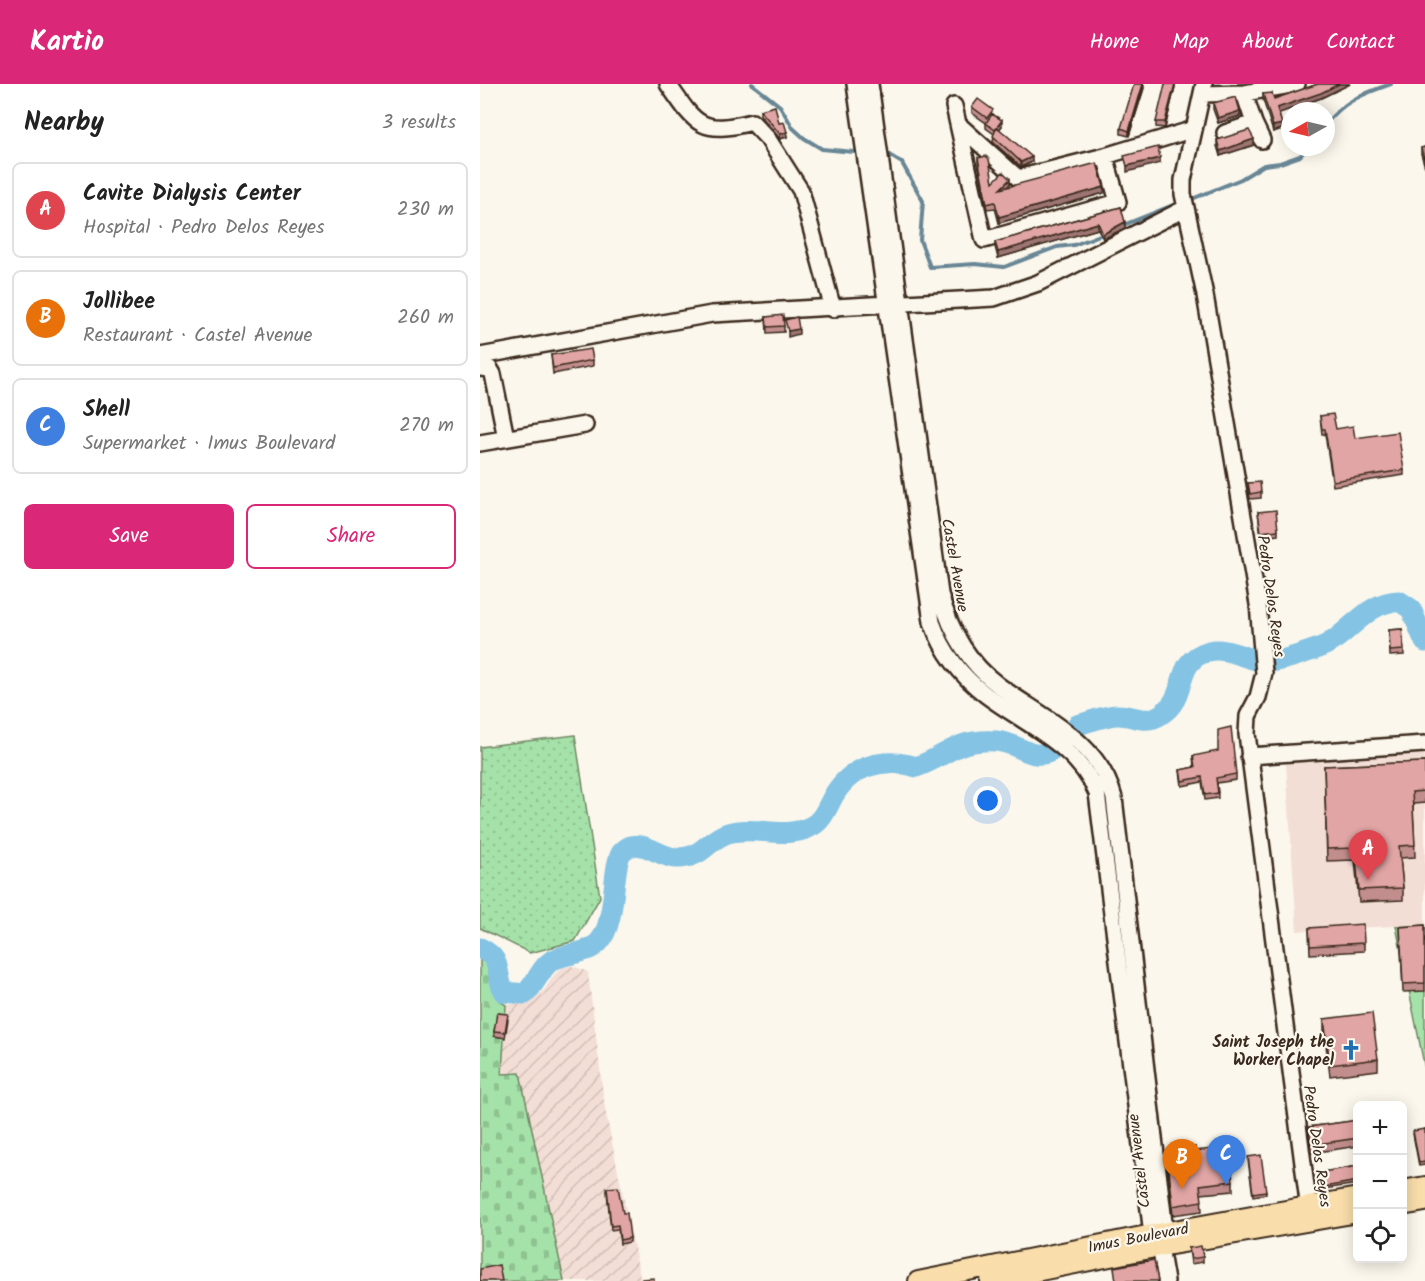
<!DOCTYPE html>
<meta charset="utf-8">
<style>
:root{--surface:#fff;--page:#f2f2f2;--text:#222;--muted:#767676;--line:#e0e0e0;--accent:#db2777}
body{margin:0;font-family:Kalam,sans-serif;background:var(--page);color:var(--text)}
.controls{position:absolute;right:18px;bottom:18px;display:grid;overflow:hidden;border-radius:9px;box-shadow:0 3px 15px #0003}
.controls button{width:54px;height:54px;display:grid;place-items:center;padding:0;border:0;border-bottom:2px solid var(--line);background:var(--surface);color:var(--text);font:30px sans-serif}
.compass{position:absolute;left:801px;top:18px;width:54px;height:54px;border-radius:50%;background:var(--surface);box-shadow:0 3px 15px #0003;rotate:262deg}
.you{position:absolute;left:508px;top:717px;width:21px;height:21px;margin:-15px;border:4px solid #fff;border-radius:50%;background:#1a73e8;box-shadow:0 0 0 9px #1a73e833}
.badge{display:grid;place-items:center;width:39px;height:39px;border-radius:50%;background:var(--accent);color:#fff;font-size:20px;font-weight:700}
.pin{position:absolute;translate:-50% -50px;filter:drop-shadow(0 2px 3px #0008)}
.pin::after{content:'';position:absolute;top:32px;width:21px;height:18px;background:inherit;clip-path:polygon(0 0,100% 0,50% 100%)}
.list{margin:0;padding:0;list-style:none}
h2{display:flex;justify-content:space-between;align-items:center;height:78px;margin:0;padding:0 24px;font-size:26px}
h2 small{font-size:20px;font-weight:400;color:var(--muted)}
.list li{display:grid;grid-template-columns:39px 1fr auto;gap:18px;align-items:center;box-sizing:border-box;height:96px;margin:0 12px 12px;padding:0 12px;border:2px solid var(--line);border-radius:9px}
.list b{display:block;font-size:22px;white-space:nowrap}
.list p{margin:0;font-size:20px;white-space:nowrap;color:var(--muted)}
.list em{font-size:20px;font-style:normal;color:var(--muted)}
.actions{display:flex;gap:12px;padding:18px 24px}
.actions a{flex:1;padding:14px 0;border:2px solid var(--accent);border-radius:9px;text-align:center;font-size:21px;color:var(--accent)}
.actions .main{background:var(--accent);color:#fff}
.icon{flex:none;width:33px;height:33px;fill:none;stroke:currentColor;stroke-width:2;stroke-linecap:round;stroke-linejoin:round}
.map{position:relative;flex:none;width:945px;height:1197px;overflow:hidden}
header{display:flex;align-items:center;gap:36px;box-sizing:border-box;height:84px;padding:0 30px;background:var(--accent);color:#fff}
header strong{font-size:28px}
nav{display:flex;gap:33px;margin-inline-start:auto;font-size:21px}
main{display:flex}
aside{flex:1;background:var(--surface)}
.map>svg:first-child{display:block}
.built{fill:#f3ded6}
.industrial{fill:url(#industrial-furrows)}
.grass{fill:url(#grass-dots);stroke:#708664;stroke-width:1.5}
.cemetery{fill:url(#cemetery-stones);stroke:#708664;stroke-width:1.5}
.pitch{fill:#a5e2a9;stroke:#708664;stroke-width:1.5}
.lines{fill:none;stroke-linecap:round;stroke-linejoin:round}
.stream{stroke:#678695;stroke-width:4}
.river{stroke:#84c3e4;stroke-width:21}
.minor-casing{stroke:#3b2a1e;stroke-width:20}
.major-casing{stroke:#3b2a1e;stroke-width:22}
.minor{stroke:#fbf7ec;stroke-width:15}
.major{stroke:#f9deab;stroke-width:18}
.wall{fill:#c18e8d;stroke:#3b2a1e;stroke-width:1.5}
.shaded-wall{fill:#9d7473;stroke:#3b2a1e;stroke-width:1.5}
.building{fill:#e0a5a4;stroke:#3b2a1e;stroke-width:1.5}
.labels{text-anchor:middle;stroke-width:4.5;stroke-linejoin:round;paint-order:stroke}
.street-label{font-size:16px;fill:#3b2a1e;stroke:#fbf7ec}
.poi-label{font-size:16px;font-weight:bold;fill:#3b2a1e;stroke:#fbf7ec;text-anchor:end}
</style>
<header>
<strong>Kartio</strong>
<nav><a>Home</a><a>Map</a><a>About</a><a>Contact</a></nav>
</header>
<main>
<aside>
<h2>Nearby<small>3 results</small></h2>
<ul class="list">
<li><span class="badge" style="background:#e0444e">A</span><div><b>Cavite Dialysis Center</b><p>Hospital · Pedro Delos Reyes</p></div><em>230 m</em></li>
<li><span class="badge" style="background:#e8710a">B</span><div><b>Jollibee</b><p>Restaurant · Castel Avenue</p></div><em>260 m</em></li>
<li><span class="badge" style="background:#3f7fe0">C</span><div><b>Shell</b><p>Supermarket · Imus Boulevard</p></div><em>270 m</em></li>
</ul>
<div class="actions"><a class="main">Save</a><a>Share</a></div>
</aside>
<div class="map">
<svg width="945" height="1197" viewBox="0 0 945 1197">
<defs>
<pattern id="industrial-furrows" width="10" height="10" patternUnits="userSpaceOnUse" patternTransform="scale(1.5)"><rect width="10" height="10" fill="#f3ded6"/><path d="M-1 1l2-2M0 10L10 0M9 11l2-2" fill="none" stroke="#d1bfb7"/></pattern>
<pattern id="grass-dots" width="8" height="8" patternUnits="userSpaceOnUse" patternTransform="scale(1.5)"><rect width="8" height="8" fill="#a5e2a9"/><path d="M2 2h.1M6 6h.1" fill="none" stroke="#8fc291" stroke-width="1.8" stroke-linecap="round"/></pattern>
<pattern id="cemetery-stones" width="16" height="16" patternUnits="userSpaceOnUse" patternTransform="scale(1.5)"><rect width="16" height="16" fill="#a5e2a9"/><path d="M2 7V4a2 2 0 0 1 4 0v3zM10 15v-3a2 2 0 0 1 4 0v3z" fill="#8fc291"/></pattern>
</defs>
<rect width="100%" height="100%" fill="#fbf7ec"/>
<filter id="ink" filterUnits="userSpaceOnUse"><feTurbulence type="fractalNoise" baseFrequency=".0167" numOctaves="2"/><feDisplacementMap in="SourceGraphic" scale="12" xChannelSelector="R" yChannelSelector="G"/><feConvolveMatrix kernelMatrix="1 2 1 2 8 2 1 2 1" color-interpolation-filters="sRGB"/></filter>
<g filter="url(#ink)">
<path class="built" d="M 945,659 L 945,843 L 916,842 L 817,847 L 805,665 Z"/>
<path class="industrial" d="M 92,882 L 108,888 L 125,1025 L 161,1197 L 84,1197 L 40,990 L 22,991 L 20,979 L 26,921 L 53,916 L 65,905 L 74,891 L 83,883 Z"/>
<path class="grass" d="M 95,651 L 120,813 L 95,857 L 50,869 L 0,844 L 0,663 Z"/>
<path class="cemetery" d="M 0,866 L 4,868 C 10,885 9,913 26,921 L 22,990 L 40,989 L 84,1197 L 0,1197 Z"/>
<path class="pitch" d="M 916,842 L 945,843 L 945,985 Z"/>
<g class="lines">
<path class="stream" d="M 272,0 L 300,22 L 313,44 L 324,54 L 342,65 L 374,68
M 846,40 C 863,17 885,9 911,0
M 409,71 L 422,79 L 443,117 L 440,156 L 450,183 L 495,180 L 524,183 L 577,163 L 594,161 L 625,149
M 712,115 L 761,95 L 784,81 L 800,79 L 820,72 L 828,63
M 641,142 L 693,121"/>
<path class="river" d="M 597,641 C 609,638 624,632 636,631 C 652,630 665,641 680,631 C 711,612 691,578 729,567 C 748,562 772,579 791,578 C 804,577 827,568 839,564 C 870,552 884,518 919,517 L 931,525 L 945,558
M 0,864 C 24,876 14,887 24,908 L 45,910 C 56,900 62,881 73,876 C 87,869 109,870 119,858 C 138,837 131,778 143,767 C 160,751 179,774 197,774 C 224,774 226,756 248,749 C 274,741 304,756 330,743 C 343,737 347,723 354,711 C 372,681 404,673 436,683 C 468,672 477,654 516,657 C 541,659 552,679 573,666"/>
<g class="minor-casing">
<path id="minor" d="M 188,0 C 216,41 221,51 272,38 L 288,55 L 321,107 L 353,225
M 375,0 L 452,538 C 462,566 481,592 506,611 C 546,641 596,660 617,709 L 672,1150 L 680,1163 L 686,1197
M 390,0 L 460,510 C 470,546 487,578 518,601 C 561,633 619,656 634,714 L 685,1147 L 682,1157
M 724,0 L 703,96 L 703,110 L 725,211 L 778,520 L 784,589 L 778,613 L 768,632 L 767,650 L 830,1133
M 722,10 L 764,9 L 817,0
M 474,22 L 478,40
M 774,39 L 782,56
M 745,49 L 774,39 L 764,9
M 625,72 L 638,118 L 504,156 L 478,40 L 538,94 L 625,72 L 714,45
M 0,272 L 232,230 L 514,214 L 558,199 L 706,124
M 0,284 L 10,285 L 13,290 L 26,354
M 0,359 L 105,341
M 769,672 L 945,660"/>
</g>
<g class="major-casing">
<path id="major" d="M 922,1106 L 945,1102
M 922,1122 L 945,1118
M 438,1197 L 672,1150 L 878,1113
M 510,1197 L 680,1163 L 878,1129"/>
</g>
<use href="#minor" class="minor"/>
<use href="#major" class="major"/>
</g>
<path class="wall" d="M 695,0 L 695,3 L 685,44 L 676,43 L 676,38 Z
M 838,0 L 870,0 L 841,14 L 799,29 L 802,45 L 793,48 L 783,16 L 783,10 L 794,15 Z
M 664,4 L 649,52 L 641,50 L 641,44 Z
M 733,19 L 760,32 L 738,39 L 733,25 Z
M 492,23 L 513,30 L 522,42 L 519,45 L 552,78 L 541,83 L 513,58 L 514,50 L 506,44 L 506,39 L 492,29 Z
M 280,26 L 299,39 L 307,53 L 300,55 L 280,31 Z
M 737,56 L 774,61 L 740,72 L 737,62 Z
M 945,63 L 945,83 L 941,70 L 941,64 Z
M 498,74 L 513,98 L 530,100 L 527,103 L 624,109 L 519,139 L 515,124 L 507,125 L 498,80 Z
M 641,123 L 645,144 L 623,155 L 618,145 L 518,174 L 515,163 L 515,158 Z
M 286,233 L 304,242 L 304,248 L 287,249 Z
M 71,271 L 113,276 L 113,282 L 73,290 Z
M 840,332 L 856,345 L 875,354 L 924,386 L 924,391 L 853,402 L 845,350 L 842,350 Z
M 768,399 L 781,408 L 781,414 L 770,415 Z
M 778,428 L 798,446 L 798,451 L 781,453 Z
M 922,545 L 924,571 L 910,572 L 909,546 Z
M 713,672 L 756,690 L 756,696 L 737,699 L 738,714 L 725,716 L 722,698 L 702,702 L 700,686 L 714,683 Z
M 945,678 L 945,719 L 933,720 L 935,773 L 920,774 L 923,804 L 923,816 L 879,818 L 875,776 L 847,777 L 844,682 Z
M 945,841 L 945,907 L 923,908 L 920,843 Z
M 829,844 L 884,859 L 884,867 L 830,870 Z
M 844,935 L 898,975 L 898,986 L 850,992 L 844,946 Z
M 28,936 L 25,954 L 14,952 L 14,947 Z
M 878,1036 L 878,1062 L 831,1069 L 829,1043 Z
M 945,1045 L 945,1081 L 939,1082 L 933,1050 Z
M 715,1067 L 753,1097 L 753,1107 L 721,1110 L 722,1127 L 693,1131 L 687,1078 L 687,1068 Z
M 768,1076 L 786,1107 L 786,1110 L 773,1112 Z
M 878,1082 L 878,1100 L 844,1105 L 842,1088 Z
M 127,1108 L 143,1129 L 150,1154 L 150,1158 L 140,1160 L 138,1145 L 131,1146 Z
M 709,1164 L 723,1173 L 723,1178 L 711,1180 Z"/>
<path class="shaded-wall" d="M 664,0 L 664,4 L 649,52 L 649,47 Z
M 695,0 L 695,3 L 685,44 L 685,38 Z
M 859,0 L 870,0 L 841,14 L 797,30 L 797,24 Z
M 760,27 L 760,32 L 738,39 L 738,34 Z
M 522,36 L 522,42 L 515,51 L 515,46 Z
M 802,40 L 802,45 L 793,48 L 793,42 Z
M 307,48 L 307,53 L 300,55 L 300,50 Z
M 774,55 L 774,61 L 740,72 L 740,67 Z
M 552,73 L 552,78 L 541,83 L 541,78 Z
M 680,74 L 680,79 L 647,88 L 647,82 Z
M 530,95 L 530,100 L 520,111 L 520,105 Z
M 624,103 L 624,109 L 519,139 L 519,133 Z
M 645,138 L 645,144 L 623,155 L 623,150 Z
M 618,139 L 618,145 L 518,174 L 518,168 Z
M 319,245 L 319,250 L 308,253 L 308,247 Z"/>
<path class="building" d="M 654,0 L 663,0 L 649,47 L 641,44 Z
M 685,0 L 695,0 L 685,38 L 676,38 Z
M 838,0 L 859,0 L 841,9 L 797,24 L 802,40 L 793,42 L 783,10 L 792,9 L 794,15 Z
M 756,13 L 760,27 L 738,34 L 733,19 Z
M 498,15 L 513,26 L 507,34 L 492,23 Z
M 295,22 L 299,39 L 304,38 L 307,48 L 300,50 L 280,26 Z
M 512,30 L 522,36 L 515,46 L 506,39 Z
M 517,43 L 552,73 L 541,78 L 513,52 Z
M 769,46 L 774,55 L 740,67 L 737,56 Z
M 678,63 L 680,74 L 647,82 L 644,72 Z
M 945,63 L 945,78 L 941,64 Z
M 506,72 L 509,75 L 513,98 L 523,88 L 530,95 L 520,105 L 617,79 L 624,103 L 519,133 L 515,118 L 507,120 L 498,74 Z
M 641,123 L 645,138 L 623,150 L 618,139 L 518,168 L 515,158 Z
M 303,231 L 304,242 L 287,243 L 286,233 Z
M 317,233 L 319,245 L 308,247 L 305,236 Z
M 111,265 L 113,276 L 73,284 L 71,271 Z
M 853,330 L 856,345 L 873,342 L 875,354 L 918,348 L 924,386 L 853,397 L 845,345 L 842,345 L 840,332 Z
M 780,398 L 781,408 L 770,410 L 768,399 Z
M 796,426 L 798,446 L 781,448 L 778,428 Z
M 922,545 L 924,566 L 910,567 L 909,546 Z
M 751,643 L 756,690 L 736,694 L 738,709 L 725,711 L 722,693 L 702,697 L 700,686 L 715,683 L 713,672 L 738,667 L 738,646 Z
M 945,678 L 945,707 L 932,708 L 935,761 L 919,762 L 923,804 L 879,806 L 875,764 L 847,765 L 844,682 Z
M 883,840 L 884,859 L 830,862 L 829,844 Z
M 945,841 L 945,899 L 923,900 L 920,843 Z
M 17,929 L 28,930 L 25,948 L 14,947 Z
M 892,929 L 898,975 L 850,981 L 844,935 Z
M 878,1036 L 878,1054 L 831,1061 L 829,1043 Z
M 945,1045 L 945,1078 L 939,1079 L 933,1047 Z
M 715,1063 L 715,1067 L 749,1063 L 753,1097 L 720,1101 L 722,1117 L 693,1122 L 687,1068 Z
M 781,1071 L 786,1107 L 773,1109 L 768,1073 Z
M 878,1082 L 878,1097 L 844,1103 L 842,1088 Z
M 138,1103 L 143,1129 L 147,1129 L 150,1154 L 140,1156 L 138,1141 L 131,1142 L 127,1104 Z
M 721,1162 L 723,1173 L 711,1175 L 709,1164 Z
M 674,1176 L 678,1197 L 636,1197 L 634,1183 Z
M 19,1181 L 22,1197 L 0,1197 L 0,1185 Z
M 174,1194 L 174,1197 L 162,1197 L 162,1195 Z"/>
</g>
<defs>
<g id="church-bare" transform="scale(1.62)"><path d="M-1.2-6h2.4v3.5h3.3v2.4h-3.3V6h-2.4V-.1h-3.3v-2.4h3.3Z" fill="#1f6fb2" stroke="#fbf7ec" stroke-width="2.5" paint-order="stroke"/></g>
</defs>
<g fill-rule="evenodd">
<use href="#church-bare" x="871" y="966"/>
</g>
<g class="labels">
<g class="street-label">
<text transform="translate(476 481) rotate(80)" y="6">Castel Avenue</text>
<text transform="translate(792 512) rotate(82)" y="6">Pedro Delos Reyes</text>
<text transform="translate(838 1062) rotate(82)" y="6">Pedro Delos Reyes</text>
<text transform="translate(658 1077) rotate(-97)" y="6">Castel Avenue</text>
<text transform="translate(658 1153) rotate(-11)" y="6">Imus Boulevard</text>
</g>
<g class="poi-label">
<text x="854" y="963">Saint Joseph the<tspan x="854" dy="18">Worker Chapel</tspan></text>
</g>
</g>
</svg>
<div class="controls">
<button>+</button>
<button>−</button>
<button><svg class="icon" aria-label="locate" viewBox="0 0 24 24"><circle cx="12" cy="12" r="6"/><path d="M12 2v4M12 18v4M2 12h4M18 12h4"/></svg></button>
</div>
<svg class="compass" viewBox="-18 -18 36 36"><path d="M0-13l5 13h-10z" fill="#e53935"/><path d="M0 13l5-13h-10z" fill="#767676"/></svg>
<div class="you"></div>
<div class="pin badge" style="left:888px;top:796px;background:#e0444e">A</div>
<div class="pin badge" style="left:702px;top:1105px;background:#e8710a">B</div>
<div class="pin badge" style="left:746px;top:1101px;background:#3f7fe0">C</div>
</div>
</main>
